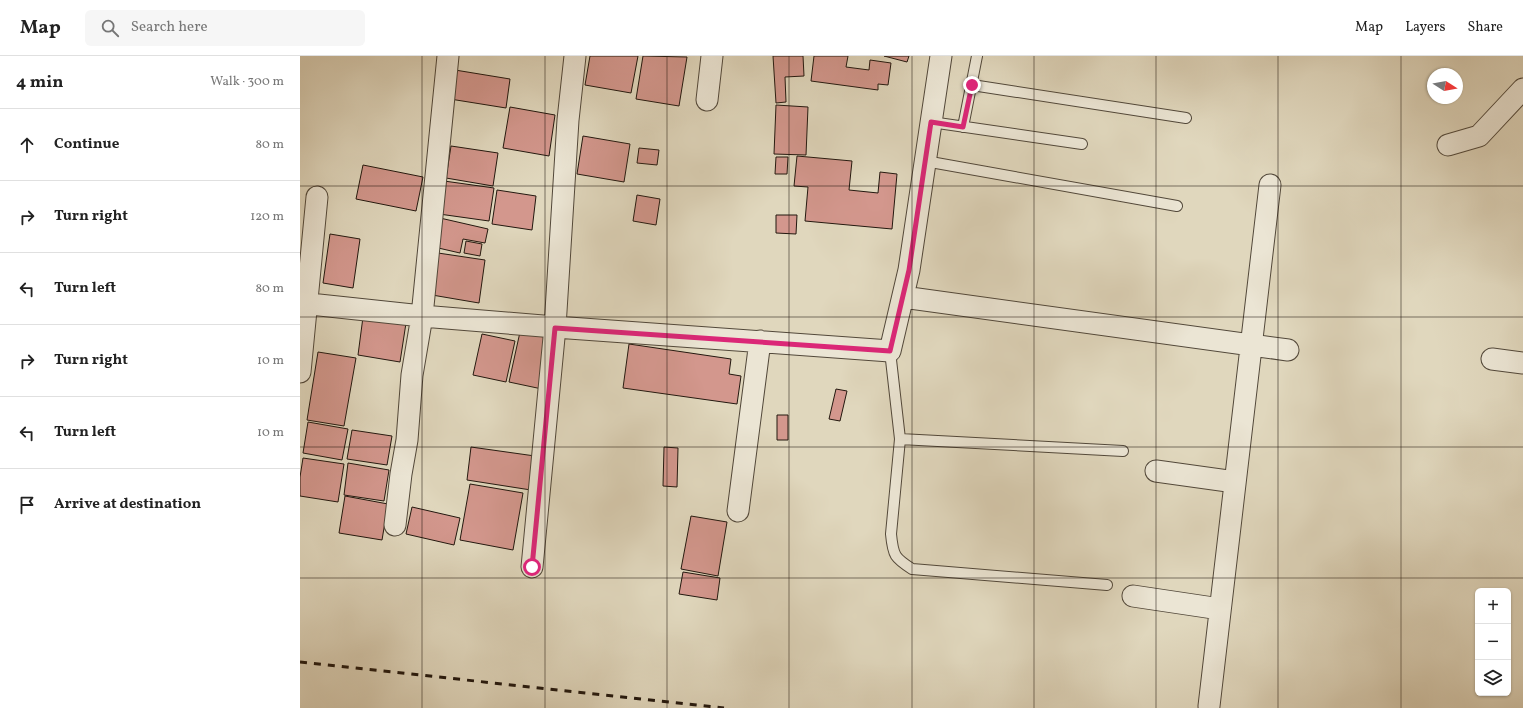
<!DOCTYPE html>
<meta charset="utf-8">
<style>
:root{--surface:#fff;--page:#f6f6f6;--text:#222;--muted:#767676;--line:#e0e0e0}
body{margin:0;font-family:Vollkorn,serif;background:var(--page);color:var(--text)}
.controls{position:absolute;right:12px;bottom:12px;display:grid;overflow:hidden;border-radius:6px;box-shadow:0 1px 3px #0004}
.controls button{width:36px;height:36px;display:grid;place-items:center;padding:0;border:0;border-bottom:1px solid var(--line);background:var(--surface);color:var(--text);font:20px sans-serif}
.compass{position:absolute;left:1127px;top:12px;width:36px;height:36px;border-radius:50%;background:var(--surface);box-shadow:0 1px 3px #0004;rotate:101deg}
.stop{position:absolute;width:12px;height:12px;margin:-9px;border:3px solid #db2777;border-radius:50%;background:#fff}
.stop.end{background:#db2777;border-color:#fff;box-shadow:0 1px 4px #0008}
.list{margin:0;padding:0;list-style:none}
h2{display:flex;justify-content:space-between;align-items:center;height:52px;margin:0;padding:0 16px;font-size:17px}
h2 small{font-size:13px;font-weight:400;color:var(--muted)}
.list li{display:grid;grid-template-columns:26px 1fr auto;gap:12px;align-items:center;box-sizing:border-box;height:72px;padding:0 16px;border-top:1px solid var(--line)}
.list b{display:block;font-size:15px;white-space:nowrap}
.list em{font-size:13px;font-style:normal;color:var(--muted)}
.icon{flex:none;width:22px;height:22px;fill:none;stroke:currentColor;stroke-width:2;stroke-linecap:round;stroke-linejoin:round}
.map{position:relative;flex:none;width:1223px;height:652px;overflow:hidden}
header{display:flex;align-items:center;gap:24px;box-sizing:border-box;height:56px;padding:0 20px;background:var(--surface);border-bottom:1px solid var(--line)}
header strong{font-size:19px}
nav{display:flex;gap:22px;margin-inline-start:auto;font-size:14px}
.search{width:280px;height:36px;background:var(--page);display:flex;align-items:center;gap:10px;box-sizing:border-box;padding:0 14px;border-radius:6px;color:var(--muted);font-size:15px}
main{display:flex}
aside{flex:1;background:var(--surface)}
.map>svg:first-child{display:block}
.building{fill:#d3978d;stroke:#23180f}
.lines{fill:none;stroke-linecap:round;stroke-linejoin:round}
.service-casing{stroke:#52483a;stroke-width:12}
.minor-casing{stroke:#52483a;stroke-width:23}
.service{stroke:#ebe5d4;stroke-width:10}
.minor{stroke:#ebe5d4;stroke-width:21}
.rail{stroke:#23180f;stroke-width:3;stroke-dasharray:7 7;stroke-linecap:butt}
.route{stroke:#db2777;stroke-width:5}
.grid{fill:none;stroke:#23180f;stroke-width:1;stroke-opacity:0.55}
</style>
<header>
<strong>Map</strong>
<div class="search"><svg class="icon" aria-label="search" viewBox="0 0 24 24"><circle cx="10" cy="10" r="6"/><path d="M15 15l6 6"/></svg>Search here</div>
<nav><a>Map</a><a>Layers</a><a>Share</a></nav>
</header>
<main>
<aside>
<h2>4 min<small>Walk · 300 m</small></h2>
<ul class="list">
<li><svg class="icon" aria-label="ahead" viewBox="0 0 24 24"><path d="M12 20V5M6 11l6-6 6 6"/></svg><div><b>Continue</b></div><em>80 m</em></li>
<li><svg class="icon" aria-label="right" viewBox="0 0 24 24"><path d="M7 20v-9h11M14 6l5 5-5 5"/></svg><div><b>Turn right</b></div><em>120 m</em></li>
<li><svg class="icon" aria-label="left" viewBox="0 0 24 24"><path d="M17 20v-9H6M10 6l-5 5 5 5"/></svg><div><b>Turn left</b></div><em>80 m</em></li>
<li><svg class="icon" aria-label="right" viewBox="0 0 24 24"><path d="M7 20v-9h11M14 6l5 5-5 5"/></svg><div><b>Turn right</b></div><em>10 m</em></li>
<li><svg class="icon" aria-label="left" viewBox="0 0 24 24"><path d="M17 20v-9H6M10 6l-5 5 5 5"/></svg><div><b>Turn left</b></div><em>10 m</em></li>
<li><svg class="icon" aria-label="arrive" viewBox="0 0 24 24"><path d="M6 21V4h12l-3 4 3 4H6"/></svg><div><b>Arrive at destination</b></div></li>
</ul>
</aside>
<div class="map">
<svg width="1223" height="652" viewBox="0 0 1223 652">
<rect width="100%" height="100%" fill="#e0d7bd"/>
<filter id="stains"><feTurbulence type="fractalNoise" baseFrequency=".005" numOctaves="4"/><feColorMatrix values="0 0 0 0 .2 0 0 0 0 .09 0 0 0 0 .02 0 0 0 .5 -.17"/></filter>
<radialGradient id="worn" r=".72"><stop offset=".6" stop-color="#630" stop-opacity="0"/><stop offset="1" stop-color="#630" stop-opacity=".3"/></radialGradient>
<path class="building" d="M 290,0 L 338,0 L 331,37 L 285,29 Z
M 343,0 L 387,1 L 379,50 L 336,43 Z
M 473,0 L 503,0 L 504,20 L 485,21 L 486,46 L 476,47 Z
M 514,0 L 548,0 L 546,11 L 569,14 L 570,4 L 591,7 L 588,29 L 578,28 L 578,34 L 511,25 Z
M 584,0 L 609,0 L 607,6 Z
M 155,14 L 210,23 L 206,52 L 150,43 Z
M 476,49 L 508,51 L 506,99 L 474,98 Z
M 210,51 L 255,59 L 249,100 L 203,92 Z
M 283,80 L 330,88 L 324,126 L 277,118 Z
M 151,90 L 198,97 L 193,130 L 146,122 Z
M 339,92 L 359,94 L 357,109 L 337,107 Z
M 497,100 L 552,105 L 549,134 L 578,137 L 580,116 L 597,118 L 592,173 L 505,165 L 508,131 L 494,130 Z
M 476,101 L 488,101 L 487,118 L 475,118 Z
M 63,109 L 123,121 L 116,155 L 56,143 Z
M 144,125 L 194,132 L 189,165 L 139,158 Z
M 197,134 L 236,140 L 232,174 L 192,168 Z
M 337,139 L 360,143 L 356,169 L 333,165 Z
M 476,159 L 497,159 L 496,178 L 476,177 Z
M 140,162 L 188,173 L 185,187 L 163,183 L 160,197 L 134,191 Z
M 30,178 L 60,183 L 53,232 L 23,227 Z
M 166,185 L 182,188 L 180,200 L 164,197 Z
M 138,197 L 185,204 L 179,247 L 132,239 Z
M 63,261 L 106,267 L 100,306 L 58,299 Z
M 220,276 L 253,283 L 242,333 L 209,326 Z
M 182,278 L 215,285 L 206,326 L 173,319 Z
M 329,288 L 431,303 L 429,318 L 441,320 L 437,348 L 323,332 Z
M 18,296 L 56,302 L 44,370 L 7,364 Z
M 536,333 L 547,335 L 540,365 L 529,363 Z
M 477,359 L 488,359 L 488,384 L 477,384 Z
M 8,366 L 48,373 L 42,404 L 3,397 Z
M 52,374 L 92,380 L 87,409 L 47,403 Z
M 171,391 L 235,400 L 231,434 L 167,424 Z
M 364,391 L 378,392 L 377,431 L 363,430 Z
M 3,402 L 44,408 L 38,446 L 0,440 L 0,421 Z
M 48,407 L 89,414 L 84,445 L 44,439 Z
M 170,428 L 223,437 L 213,494 L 160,484 Z
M 45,440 L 88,448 L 82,484 L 39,477 Z
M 112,451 L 160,462 L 154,489 L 106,478 Z
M 391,460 L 427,466 L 418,520 L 381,513 Z
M 383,516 L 420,522 L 417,544 L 379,538 Z"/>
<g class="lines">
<g class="service-casing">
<path id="service" d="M 672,29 L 886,62
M 631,66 L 782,88
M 663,71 L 677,0
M 625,105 L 877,150
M 590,295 L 600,383 L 591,478 C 593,500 595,502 612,513 L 807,529
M 600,383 L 823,395"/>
</g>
<g class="minor-casing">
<path id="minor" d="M 275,0 L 268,64 L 255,271 L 590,295 L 609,214 L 641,0
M 407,44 L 412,0
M 1148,89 L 1179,80 L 1223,33
M 603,241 L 988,294
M 0,247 L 122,260 L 255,271 L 232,511
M 1192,303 L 1223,307
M 0,316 L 17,141
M 856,415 L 935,426
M 438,455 L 460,285
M 95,469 L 101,418 L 107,384 L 112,319 L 122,260 L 148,0
M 833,540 L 920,553
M 909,650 L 970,129"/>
</g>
<use href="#service" class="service"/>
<use href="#minor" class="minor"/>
<path class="rail" d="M 0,606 L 424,652"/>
</g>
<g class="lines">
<path class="route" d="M 232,511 L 255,272 L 590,295 L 609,214 L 631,66 L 663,71 L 672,29"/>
</g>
<path class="grid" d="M 122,0 L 122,652M 245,0 L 245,652M 367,0 L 367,652M 489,0 L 489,652M 612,0 L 612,652M 734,0 L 734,652M 856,0 L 856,652M 978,0 L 978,652M 1101,0 L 1101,652M 0,130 L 1223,130M 0,261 L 1223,261M 0,391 L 1223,391M 0,522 L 1223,522"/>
<rect width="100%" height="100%" filter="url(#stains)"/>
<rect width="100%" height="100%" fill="url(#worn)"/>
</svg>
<div class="controls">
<button>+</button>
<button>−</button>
<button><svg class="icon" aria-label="layers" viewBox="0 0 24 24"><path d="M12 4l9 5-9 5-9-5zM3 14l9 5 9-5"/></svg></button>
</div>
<svg class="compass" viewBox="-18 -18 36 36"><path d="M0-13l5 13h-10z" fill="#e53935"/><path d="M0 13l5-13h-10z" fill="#767676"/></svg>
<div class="stop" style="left:232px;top:511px"></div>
<div class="stop end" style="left:672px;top:29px"></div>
</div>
</main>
